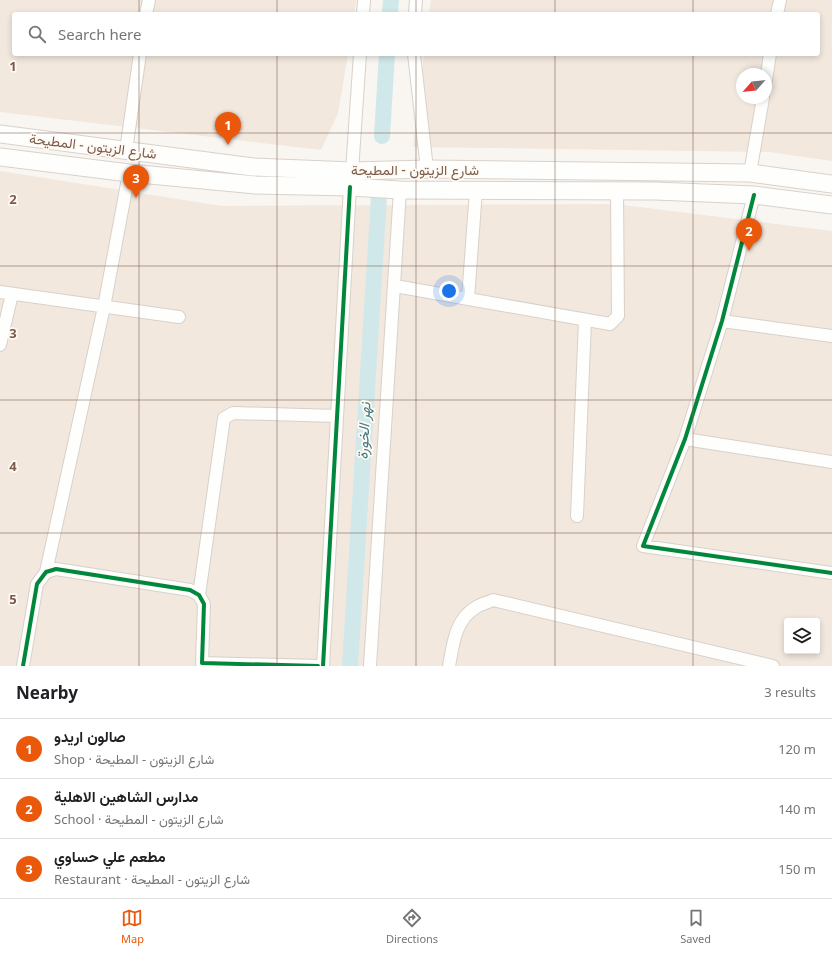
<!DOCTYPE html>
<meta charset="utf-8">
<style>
:root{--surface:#fff;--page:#f2f2f2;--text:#202124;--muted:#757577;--line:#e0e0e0;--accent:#ea580c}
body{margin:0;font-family:"Noto Sans",Vazirmatn,sans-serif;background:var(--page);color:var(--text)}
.controls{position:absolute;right:12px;bottom:12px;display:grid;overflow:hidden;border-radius:4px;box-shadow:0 2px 6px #0003}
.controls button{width:36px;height:36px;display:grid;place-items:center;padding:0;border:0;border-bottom:1px solid var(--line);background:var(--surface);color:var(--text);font:20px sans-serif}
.compass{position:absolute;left:736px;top:68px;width:36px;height:36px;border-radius:50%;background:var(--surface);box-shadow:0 2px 6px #0003;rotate:243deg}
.you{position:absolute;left:449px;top:291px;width:14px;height:14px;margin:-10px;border:3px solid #fff;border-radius:50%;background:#1a73e8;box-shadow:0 0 0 6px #1a73e833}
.badge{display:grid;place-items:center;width:26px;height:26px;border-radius:50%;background:var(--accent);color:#fff;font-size:13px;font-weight:700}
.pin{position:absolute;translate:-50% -33px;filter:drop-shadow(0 1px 2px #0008)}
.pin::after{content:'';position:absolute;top:21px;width:14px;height:12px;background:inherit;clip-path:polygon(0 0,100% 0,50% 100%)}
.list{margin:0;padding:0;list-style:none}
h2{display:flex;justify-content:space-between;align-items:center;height:52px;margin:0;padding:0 16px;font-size:17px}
h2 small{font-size:13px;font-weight:400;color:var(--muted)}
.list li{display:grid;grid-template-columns:26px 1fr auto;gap:12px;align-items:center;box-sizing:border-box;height:60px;padding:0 16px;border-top:1px solid var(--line)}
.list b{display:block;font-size:15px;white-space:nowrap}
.list p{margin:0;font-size:13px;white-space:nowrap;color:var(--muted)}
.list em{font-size:13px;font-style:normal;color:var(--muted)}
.icon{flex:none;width:22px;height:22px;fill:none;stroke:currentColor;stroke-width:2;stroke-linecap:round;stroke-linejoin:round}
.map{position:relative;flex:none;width:832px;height:666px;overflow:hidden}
.search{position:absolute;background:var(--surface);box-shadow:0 2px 6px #0003;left:12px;right:12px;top:12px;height:44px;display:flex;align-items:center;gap:10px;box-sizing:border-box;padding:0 14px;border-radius:4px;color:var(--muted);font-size:15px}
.sheet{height:232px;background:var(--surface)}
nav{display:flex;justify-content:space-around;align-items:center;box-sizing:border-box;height:56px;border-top:1px solid var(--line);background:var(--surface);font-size:11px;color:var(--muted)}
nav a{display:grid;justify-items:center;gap:2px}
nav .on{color:var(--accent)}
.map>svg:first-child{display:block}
.residential{fill:#f2e8de;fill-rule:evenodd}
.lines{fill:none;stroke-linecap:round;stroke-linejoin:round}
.canal{stroke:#d0e8ea;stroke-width:16}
.minor-casing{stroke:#d7d1cb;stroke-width:14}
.secondary-casing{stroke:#d9d2cb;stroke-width:19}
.minor{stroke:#fefefd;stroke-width:12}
.secondary{stroke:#fefefd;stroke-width:17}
.cycleway-casing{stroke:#fffaf3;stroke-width:6}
.cycleway{stroke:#00873e;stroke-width:4}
.grid{fill:none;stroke:#7a5c4d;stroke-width:1;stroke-opacity:0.55}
.labels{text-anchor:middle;stroke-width:3.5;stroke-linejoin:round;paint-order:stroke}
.street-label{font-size:14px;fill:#7a5c4d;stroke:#fffaf3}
.water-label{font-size:15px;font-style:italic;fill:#437c86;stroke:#fffaf3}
.grid-label{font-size:13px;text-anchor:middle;font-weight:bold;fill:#7a5c4d;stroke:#fffaf3;stroke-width:3.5;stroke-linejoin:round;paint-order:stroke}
</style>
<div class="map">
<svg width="832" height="666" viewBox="0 0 832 666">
<rect width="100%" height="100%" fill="#f9f5f0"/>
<path class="residential" d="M 0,0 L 356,0 L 354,14 L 14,14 L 14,54 L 348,54 L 338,113 L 321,150 L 0,112 Z
M 431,0 L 832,0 L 832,161 L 769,152 L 413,147 L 424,54 L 818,54 L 818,14 L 429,14 ZM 742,74 L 766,74 L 766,98 L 742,98 Z
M 0,171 L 222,206 L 615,204 L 832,231 L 832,666 L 0,666 ZM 787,621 L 817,621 L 817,651 L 787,651 Z"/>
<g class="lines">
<path class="canal" d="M 390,14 L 391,0
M 382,136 L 387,54
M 350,666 L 379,196"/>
<g class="minor-casing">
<path id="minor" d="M 146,14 L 149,0
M 363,14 L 364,0
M 415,14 L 416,0
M 777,14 L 780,0
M 414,54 L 427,169
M 766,80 L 770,54
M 126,150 L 140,54
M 352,171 L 360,54
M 750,173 L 763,98
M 754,195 L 722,321 L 685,439 L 643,546 L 832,573
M 395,286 L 610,324 L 618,316 L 617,191
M 0,292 L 179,317
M 468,299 L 476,190
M 722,321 L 832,336
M 0,345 L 12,294
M 685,439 L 832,462
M 577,516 L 585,320
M 46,572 L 104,307 L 129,173
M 199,595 L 224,418 L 233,413 L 337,416
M 23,666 L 37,584 L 46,572 L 56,569 L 190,590 L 199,595 L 204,604 L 202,663 L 318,666
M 323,666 L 350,187
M 370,666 L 400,190
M 449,666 C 453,645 455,620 475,608 C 480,604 487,603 493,600 L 773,666"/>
</g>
<g class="secondary-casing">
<path id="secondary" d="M 0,134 L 253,167 L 352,171 L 427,169 L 750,173 L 832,184
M 0,157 L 129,173 L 256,185 L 350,187 L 400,190 L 655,191 L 754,195 L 832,205"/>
</g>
<use href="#minor" class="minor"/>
<use href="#secondary" class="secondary"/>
<g class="cycleway-casing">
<path id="cycleway" d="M 754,195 L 722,321 L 685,439 L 643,546 L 832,573
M 23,666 L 37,584 L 46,572 L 56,569 L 190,590 L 199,595 L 204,604 L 202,663 L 318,666
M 323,666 L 350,187"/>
</g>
<use href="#cycleway" class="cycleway"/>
</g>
<path class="grid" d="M 139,0 L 139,14M 277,0 L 277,14M 416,0 L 416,14M 555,0 L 555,14M 693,0 L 693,14M 139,54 L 139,666M 277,54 L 277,666M 416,54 L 416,666M 555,54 L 555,666M 693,54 L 693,666M 0,133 L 832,133M 0,266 L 832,266M 0,400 L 832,400M 0,533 L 832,533"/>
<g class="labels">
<g class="street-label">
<text transform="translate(93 146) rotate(7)" y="5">شارع الزيتون - المطيحة</text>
<text x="415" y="175">شارع الزيتون - المطيحة</text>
</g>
<g class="water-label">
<text transform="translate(364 431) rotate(-87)" y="5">نهر الخورة</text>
</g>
</g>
<g class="grid-label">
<text x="13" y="71">1</text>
<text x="13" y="204">2</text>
<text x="13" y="338">3</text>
<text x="13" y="471">4</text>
<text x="13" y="604">5</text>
</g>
</svg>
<div class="controls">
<button><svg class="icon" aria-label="layers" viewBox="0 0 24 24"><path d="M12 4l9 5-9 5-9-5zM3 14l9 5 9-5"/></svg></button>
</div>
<svg class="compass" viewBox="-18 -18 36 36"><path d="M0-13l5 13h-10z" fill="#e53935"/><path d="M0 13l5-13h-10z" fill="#757577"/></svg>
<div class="you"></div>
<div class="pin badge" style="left:228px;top:145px">1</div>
<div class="pin badge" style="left:749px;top:251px">2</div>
<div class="pin badge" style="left:136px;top:198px">3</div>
<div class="search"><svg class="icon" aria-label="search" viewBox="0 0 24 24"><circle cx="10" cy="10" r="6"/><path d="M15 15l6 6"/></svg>Search here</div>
</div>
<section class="sheet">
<h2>Nearby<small>3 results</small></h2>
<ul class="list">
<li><span class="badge">1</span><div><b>صالون اريدو</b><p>Shop · شارع الزيتون - المطيحة</p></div><em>120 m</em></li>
<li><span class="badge">2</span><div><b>مدارس الشاهين الاهلية</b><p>School · شارع الزيتون - المطيحة</p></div><em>140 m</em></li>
<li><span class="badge">3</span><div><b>مطعم علي حساوي</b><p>Restaurant · شارع الزيتون - المطيحة</p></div><em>150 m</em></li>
</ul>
</section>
<nav>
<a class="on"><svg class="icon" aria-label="map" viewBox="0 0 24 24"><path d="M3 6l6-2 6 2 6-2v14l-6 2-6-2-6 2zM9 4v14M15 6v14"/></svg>Map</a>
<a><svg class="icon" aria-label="directions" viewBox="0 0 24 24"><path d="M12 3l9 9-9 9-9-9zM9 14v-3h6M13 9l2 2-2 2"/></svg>Directions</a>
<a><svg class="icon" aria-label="saved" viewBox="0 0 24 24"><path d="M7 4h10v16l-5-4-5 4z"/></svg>Saved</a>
</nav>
